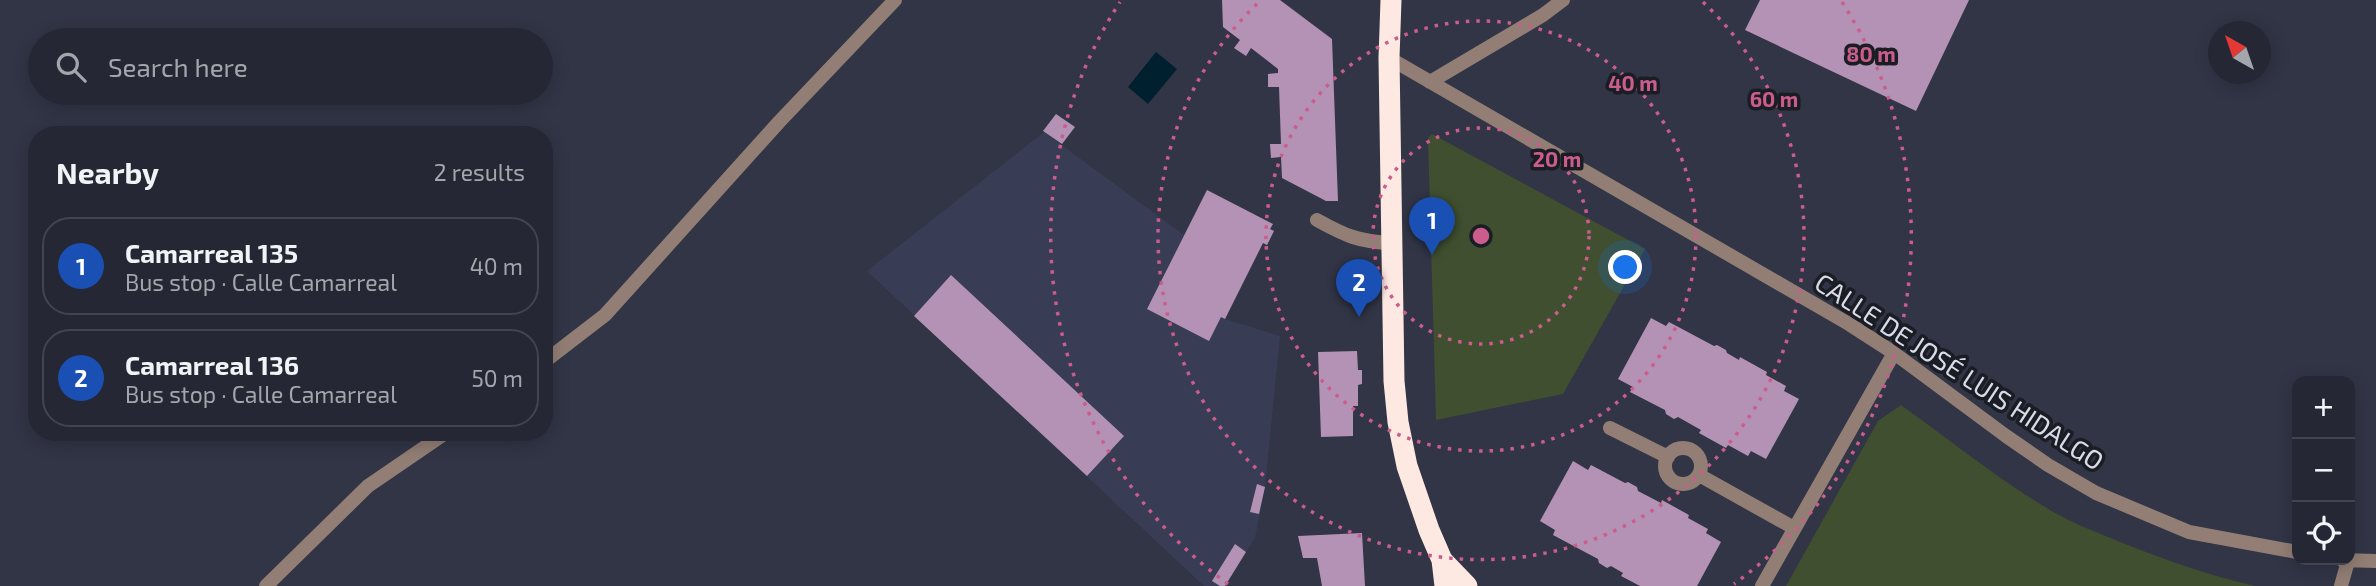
<!DOCTYPE html>
<meta charset="utf-8">
<style>
:root{--surface:#252834;--page:#2d303c;--text:#f1f3f6;--muted:#a3a6ac;--line:#42444f;--accent:#8abfa5}
body{margin:0;font-family:"Exo 2",sans-serif;background:var(--page);color:var(--text)}
.controls{position:absolute;right:21px;bottom:21px;display:grid;overflow:hidden;border-radius:14px;box-shadow:0 4px 18px #0003}
.controls button{width:63px;height:63px;display:grid;place-items:center;padding:0;border:0;border-bottom:2px solid var(--line);background:var(--surface);color:var(--text);font:35px sans-serif}
.compass{position:absolute;left:2208px;top:21px;width:63px;height:63px;border-radius:50%;background:var(--surface);box-shadow:0 4px 18px #0003;rotate:320deg}
.you{position:absolute;left:1626px;top:268px;width:24px;height:24px;margin:-18px;border:5px solid #fff;border-radius:50%;background:#1a73e8;box-shadow:0 0 0 10px #1a73e833}
.badge{display:grid;place-items:center;width:46px;height:46px;border-radius:50%;background:var(--accent);color:#fff;font-size:23px;font-weight:700}
.pin{position:absolute;translate:-50% -58px;filter:drop-shadow(0 2px 4px #0008)}
.pin::after{content:'';position:absolute;top:37px;width:24px;height:21px;background:inherit;clip-path:polygon(0 0,100% 0,50% 100%)}
.list{margin:0;padding:0;list-style:none}
h2{display:flex;justify-content:space-between;align-items:center;height:91px;margin:0;padding:0 28px;font-size:30px}
h2 small{font-size:23px;font-weight:400;color:var(--muted)}
.list li{display:grid;grid-template-columns:46px 1fr auto;gap:21px;align-items:center;box-sizing:border-box;height:98px;margin:0 14px 14px;padding:0 14px;border:2px solid var(--line);border-radius:28px}
.list b{display:block;font-size:26px;white-space:nowrap}
.list p{margin:0;font-size:23px;white-space:nowrap;color:var(--muted)}
.list em{font-size:23px;font-style:normal;color:var(--muted)}
.icon{flex:none;width:38px;height:38px;fill:none;stroke:currentColor;stroke-width:2;stroke-linecap:round;stroke-linejoin:round}
.map{position:relative;flex:none;width:2376px;height:586px;overflow:hidden}
.search{position:absolute;background:var(--surface);box-shadow:0 4px 18px #0003;left:28px;top:28px;width:525px;height:77px;display:flex;align-items:center;gap:18px;box-sizing:border-box;padding:0 24px;border-radius:38px;color:var(--muted);font-size:26px}
.panel{position:absolute;background:var(--surface);box-shadow:0 4px 18px #0003;left:28px;top:126px;width:525px;height:315px;border-radius:28px}
.map>svg:first-child{display:block}
.built{fill:#383d55}
.green{fill:#3f4f2f}
.water{fill:#001f2f}
.building{fill:#b492b5}
.lines{fill:none;stroke-linecap:round;stroke-linejoin:round}
.street{stroke:#927e75;stroke-width:14}
.highway{stroke:#fde9e1;stroke-width:21}
.ring{fill:none;stroke:#ca5d8c;stroke-width:3.5;stroke-dasharray:3.5 7}
.labels{text-anchor:middle;stroke-width:7;stroke-linejoin:round;paint-order:stroke}
.street-label{font-size:26px;fill:#d9dce8;stroke:#1b1d25}
.centre{fill:#ca5d8c;stroke:#1b1d25;stroke-width:3.5}
.ring-label{font-size:21px;text-anchor:middle;font-weight:bold;fill:#ca5d8c;stroke:#1b1d25;stroke-width:7;stroke-linejoin:round;paint-order:stroke}
</style>
<div class="map">
<svg width="2376" height="586" viewBox="0 0 2376 586">
<rect width="100%" height="100%" fill="#313546"/>
<path class="built" d="M 1044,132 L 1184,235 L 1159,285 L 1225,319 L 1280,336 L 1265,487 L 1255,538 L 1225,586 L 1204,586 L 867,271 Z"/>
<path class="green" d="M 1432,134 L 1645,249 L 1563,394 L 1436,420 L 1428,138 Z
M 1901,405 C 1950,440 1998,479 2050,510 C 2070,522 2091,530 2113,539 C 2159,558 2207,575 2255,586 L 1786,586 L 1878,421 Z"/>
<path class="water" d="M 1156,52 L 1177,69 L 1148,104 L 1128,87 Z"/>
<path class="building" d="M 1222,0 L 1280,0 L 1332,39 L 1338,201 L 1326,201 L 1282,178 L 1281,157 L 1271,158 L 1270,144 L 1281,144 L 1279,87 L 1268,87 L 1268,74 L 1278,73 L 1278,69 L 1251,48 L 1246,56 L 1234,48 L 1240,40 L 1223,27 Z
M 1760,0 L 1969,0 L 1916,111 L 1745,30 Z
M 1056,114 L 1075,127 L 1062,144 L 1043,131 Z
M 1207,190 L 1273,224 L 1270,229 L 1274,231 L 1267,245 L 1263,243 L 1225,319 L 1221,317 L 1209,341 L 1147,309 Z
M 951,275 L 1124,436 L 1087,476 L 914,316 Z
M 1651,318 L 1666,326 L 1669,322 L 1714,346 L 1717,345 L 1726,350 L 1727,353 L 1739,360 L 1740,357 L 1767,372 L 1766,375 L 1786,386 L 1784,391 L 1799,399 L 1766,459 L 1751,451 L 1748,456 L 1728,445 L 1726,448 L 1699,433 L 1701,430 L 1678,417 L 1674,419 L 1666,414 L 1665,410 L 1630,392 L 1633,387 L 1618,379 Z
M 1357,351 L 1358,370 L 1362,370 L 1362,384 L 1358,385 L 1358,406 L 1353,406 L 1353,436 L 1321,437 L 1318,352 Z
M 1573,461 L 1588,470 L 1591,465 L 1625,483 L 1628,482 L 1637,487 L 1638,491 L 1661,503 L 1662,500 L 1689,515 L 1688,518 L 1708,529 L 1706,533 L 1721,542 L 1697,586 L 1640,586 L 1621,576 L 1623,573 L 1611,566 L 1607,568 L 1599,563 L 1598,559 L 1553,535 L 1555,530 L 1540,521 Z
M 1257,484 L 1265,487 L 1259,514 L 1250,512 Z
M 1362,533 L 1365,586 L 1322,586 L 1317,558 L 1303,558 L 1298,536 Z
M 1235,544 L 1246,552 L 1225,586 L 1220,586 L 1212,581 Z"/>
<g class="lines">
<path class="street" d="M 1389,58 L 1849,324 L 1894,353 L 2006,436 L 2048,465 L 2096,493 L 2189,532 L 2297,552
M 1430,82 L 1543,15 L 1563,0
M 1317,220 C 1344,235 1359,242 1391,243
M 544,362 L 605,315 L 779,122 L 895,0
M 1610,428 L 1668,457
M1665 466a18 18 0 1 1 36 0a18 18 0 1 1-36 0Z
M 1699,475 L 1794,528
M 2342,560 L 2376,561
M 266,586 L 368,486 L 447,432
M 1762,586 L 1894,353
M 2341,586 L 2348,561"/>
<path class="highway" d="M 1391,0 L 1389,58 L 1394,381 L 1398,422 L 1407,466 L 1429,530 L 1442,560 L 1445,586
M 1442,560 L 1467,586"/>
</g>
<g class="ring">
<circle cx="1481" cy="236" r="108"/>
<circle cx="1481" cy="236" r="215"/>
<path d="M1703 2A323 323 0 1 1 1259 2"/>
<path d="M1228 584A430 430 0 0 1 1120 2M1842 2A430 430 0 0 1 1734 584"/>
</g>
<g class="labels">
<g class="street-label">
<text transform="translate(1959 372) rotate(33)" y="9">CALLE DE JOSÉ LUIS HIDALGO</text>
</g>
</g>
<circle cx="1481" cy="236" r="10" class="centre"/>
<g class="ring-label">
<text x="1871" y="62">80 m</text>
<text x="1633" y="91">40 m</text>
<text x="1774" y="107">60 m</text>
<text x="1557" y="167">20 m</text>
</g>
</svg>
<div class="controls">
<button>+</button>
<button>−</button>
<button><svg class="icon" aria-label="locate" viewBox="0 0 24 24"><circle cx="12" cy="12" r="6"/><path d="M12 2v4M12 18v4M2 12h4M18 12h4"/></svg></button>
</div>
<svg class="compass" viewBox="-18 -18 36 36"><path d="M0-13l5 13h-10z" fill="#e53935"/><path d="M0 13l5-13h-10z" fill="#a3a6ac"/></svg>
<div class="you"></div>
<div class="pin badge" style="left:1432px;top:255px;background:#1a4fb4">1</div>
<div class="pin badge" style="left:1359px;top:317px;background:#1a4fb4">2</div>
<div class="search"><svg class="icon" aria-label="search" viewBox="0 0 24 24"><circle cx="10" cy="10" r="6"/><path d="M15 15l6 6"/></svg>Search here</div>
<section class="panel">
<h2>Nearby<small>2 results</small></h2>
<ul class="list">
<li><span class="badge" style="background:#1a4fb4">1</span><div><b>Camarreal 135</b><p>Bus stop · Calle Camarreal</p></div><em>40 m</em></li>
<li><span class="badge" style="background:#1a4fb4">2</span><div><b>Camarreal 136</b><p>Bus stop · Calle Camarreal</p></div><em>50 m</em></li>
</ul>
</section>
</div>
